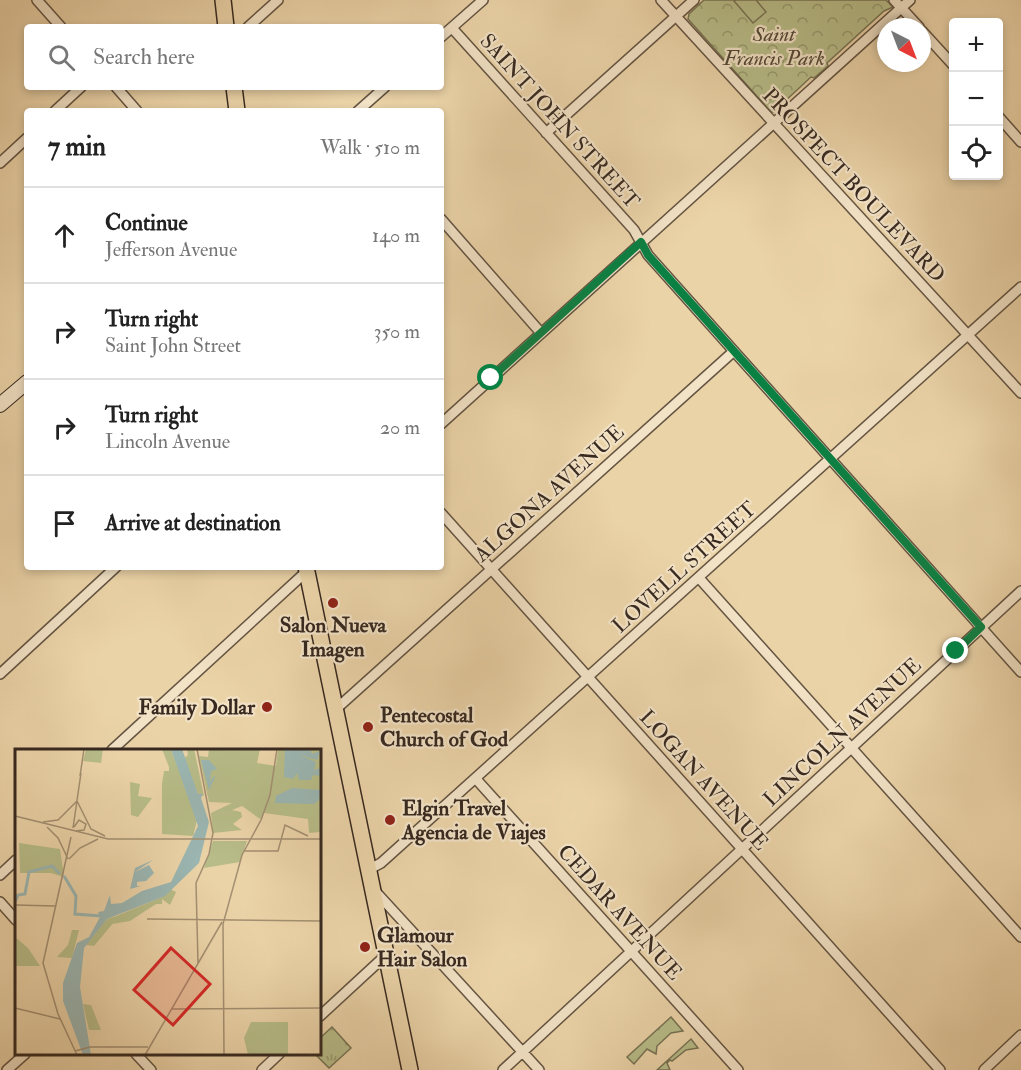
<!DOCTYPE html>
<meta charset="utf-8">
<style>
:root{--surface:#fff;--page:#f6f6f6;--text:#222;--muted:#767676;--line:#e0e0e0}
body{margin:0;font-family:"IM FELL Double Pica",serif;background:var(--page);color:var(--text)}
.controls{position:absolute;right:18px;top:18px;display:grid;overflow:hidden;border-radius:6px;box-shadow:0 3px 9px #0003}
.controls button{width:54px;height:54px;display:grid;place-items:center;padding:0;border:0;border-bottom:2px solid var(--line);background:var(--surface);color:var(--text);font:30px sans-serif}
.compass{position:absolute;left:877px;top:18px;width:54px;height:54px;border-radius:50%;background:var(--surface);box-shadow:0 3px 9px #0003;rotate:138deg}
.stop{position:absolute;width:18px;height:18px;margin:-14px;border:4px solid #0b8043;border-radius:50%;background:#fff}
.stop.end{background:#0b8043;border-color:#fff;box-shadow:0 2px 6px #0008}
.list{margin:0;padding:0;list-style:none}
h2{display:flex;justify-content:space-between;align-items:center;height:78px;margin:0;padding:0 24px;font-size:26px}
h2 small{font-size:20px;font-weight:400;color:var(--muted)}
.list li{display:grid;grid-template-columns:39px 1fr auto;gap:18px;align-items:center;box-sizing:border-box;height:96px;padding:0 24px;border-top:2px solid var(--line)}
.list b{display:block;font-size:22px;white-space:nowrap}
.list p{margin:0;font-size:20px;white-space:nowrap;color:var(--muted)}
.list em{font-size:20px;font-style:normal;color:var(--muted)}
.icon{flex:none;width:33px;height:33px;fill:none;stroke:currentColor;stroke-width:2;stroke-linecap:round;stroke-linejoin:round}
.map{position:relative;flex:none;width:1021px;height:1070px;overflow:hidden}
.search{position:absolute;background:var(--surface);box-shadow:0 3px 9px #0003;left:24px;top:24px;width:420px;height:66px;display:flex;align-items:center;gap:15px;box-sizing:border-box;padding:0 21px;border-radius:6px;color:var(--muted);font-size:22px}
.panel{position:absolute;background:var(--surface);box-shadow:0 3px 9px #0003;left:24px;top:108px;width:420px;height:462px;border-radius:6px}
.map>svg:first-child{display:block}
.grass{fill:url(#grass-tufts);stroke:#777254;stroke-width:1.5}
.park{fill:url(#park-crowns);stroke:#777254;stroke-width:1.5}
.pitch{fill:#b7bc88;stroke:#777254;stroke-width:1.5}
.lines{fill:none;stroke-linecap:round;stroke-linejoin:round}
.minor-casing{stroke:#645442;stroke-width:12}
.secondary-casing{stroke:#372920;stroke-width:16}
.primary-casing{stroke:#372920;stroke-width:18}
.minor{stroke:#f2e2c6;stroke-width:9}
.secondary{stroke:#f2e2c6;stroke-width:14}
.primary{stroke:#ebd3a8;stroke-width:15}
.route{stroke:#0b8043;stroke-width:8}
.poi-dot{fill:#8f2418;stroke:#f2e2c6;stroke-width:2}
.labels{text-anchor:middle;stroke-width:4.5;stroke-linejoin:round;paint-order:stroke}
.park-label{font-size:21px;font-style:italic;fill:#514635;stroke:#f2e2c6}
.street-label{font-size:21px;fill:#372920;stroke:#f2e2c6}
.poi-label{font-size:21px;font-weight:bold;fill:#372920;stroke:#f2e2c6;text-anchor:start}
.inset-river{fill:none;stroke:#9bb6b2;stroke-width:3}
.inset-road{fill:none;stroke:#a38f72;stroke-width:1.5}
.view{fill:#d62828;fill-opacity:0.15;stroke:#d62828;stroke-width:3}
.inset-edge{fill:none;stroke:#372920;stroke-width:3}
</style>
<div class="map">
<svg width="1021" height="1070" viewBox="0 0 1021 1070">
<defs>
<pattern id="grass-tufts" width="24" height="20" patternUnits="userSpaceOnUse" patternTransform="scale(1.5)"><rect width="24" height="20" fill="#b7bc88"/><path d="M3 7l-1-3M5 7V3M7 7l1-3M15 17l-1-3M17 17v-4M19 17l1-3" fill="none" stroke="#96996f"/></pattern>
<pattern id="park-crowns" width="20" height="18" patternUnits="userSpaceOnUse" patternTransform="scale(1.5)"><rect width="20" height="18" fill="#b7bc88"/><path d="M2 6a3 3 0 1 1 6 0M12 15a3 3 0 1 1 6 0" fill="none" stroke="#96996f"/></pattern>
</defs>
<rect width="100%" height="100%" fill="#ebd3a8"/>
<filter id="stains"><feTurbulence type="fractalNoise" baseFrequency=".00333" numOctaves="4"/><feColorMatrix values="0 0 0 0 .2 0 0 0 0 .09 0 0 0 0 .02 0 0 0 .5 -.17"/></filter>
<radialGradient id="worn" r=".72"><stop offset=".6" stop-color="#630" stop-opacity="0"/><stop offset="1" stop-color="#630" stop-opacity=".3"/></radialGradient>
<path class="grass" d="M 671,1017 L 683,1031 L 671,1033 L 657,1046 L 656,1054 L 647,1049 L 634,1064 L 627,1057 Z
M 332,1027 L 351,1048 L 329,1068 L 315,1054 L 320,1054 L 320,1038 Z
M 691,1039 L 698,1048 L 686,1050 L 672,1061 L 670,1060 L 667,1063 L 670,1070 L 657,1070 Z"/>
<path class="park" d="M 704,0 L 886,0 L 893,7 L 884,11 L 827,63 L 828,66 L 814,78 L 811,77 L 783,103 L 783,106 L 776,112 L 771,112 L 688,19 L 689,14 Z"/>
<path class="pitch" d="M 736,0 L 756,0 L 766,12 L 753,23 L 734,1 Z"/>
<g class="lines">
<g class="minor-casing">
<path id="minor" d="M 37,0 L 61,27
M 661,0 L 1021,393
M 894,0 L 919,27
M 248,27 L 278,0
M 452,28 L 634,230 L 648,255 L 1021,672
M 922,31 L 954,66
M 441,37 L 483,0
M 116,87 L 137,111
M 55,111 L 81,87
M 358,111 L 385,87
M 998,116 L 1021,142
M 546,133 L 694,0
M 0,163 L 27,138
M 441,219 L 541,333
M 441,424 L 910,0
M 441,513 L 940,1070
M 699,578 L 1021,937
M 0,674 L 116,567
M 335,710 L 734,351
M 112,750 L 307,571
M 476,779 L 738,1070
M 368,870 L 381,863 L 1021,287
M 0,875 L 16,860
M 375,891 L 539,1070
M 0,902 L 16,920
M 320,1016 L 385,956
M 136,1054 L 151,1070
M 7,1070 L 25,1054
M 262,1070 L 279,1054
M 503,1070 L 1021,591
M 984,1070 L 1021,1035"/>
</g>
<g class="secondary-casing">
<path id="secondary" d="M 0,405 L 27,382"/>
</g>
<g class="primary-casing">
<path id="primary" d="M 223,0 L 226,27
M 234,87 L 237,111
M 306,567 L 410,1070"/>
</g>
<use href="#minor" class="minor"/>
<use href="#secondary" class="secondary"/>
<use href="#primary" class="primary"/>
</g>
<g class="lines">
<path class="route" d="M 491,378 L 641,242 L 648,255 L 981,627 L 956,651"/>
</g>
<g class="poi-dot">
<circle cx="333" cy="603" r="6"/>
<circle cx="267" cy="707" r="6"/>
<circle cx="368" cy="727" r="6"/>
<circle cx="390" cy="820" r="6"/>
<circle cx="365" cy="947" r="6"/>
</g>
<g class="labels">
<g class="park-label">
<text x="774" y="41">Saint<tspan x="774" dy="24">Francis Park</tspan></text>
</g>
<g class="street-label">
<text transform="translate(560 121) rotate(48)" y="7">SAINT JOHN STREET</text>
<text transform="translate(854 185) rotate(47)" y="7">PROSPECT BOULEVARD</text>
<text transform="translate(549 493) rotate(-42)" y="7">ALGONA AVENUE</text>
<text transform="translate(684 567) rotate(-42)" y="7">LOVELL STREET</text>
<text transform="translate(842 732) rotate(-43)" y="7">LINCOLN AVENUE</text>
<text transform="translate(704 780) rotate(48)" y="7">LOGAN AVENUE</text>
<text transform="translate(620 912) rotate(48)" y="7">CEDAR AVENUE</text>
</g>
<g class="poi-label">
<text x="333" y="632" text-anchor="middle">Salon Nueva<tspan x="333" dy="24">Imagen</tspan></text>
<text x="255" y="714" text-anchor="end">Family Dollar</text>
<text x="380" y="722">Pentecostal<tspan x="380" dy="24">Church of God</tspan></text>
<text x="402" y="815">Elgin Travel<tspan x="402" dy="24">Agencia de Viajes</tspan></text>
<text x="377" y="942">Glamour<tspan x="377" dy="24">Hair Salon</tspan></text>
</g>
</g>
<g transform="translate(15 749)">
<rect width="306" height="306" fill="#ebd3a8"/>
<path d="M 115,33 L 125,35 L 123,47 L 137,49 L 123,68 L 116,66 ZM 68,255 L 76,256 L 86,281 L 74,281 Z" fill="#b7bc88"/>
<path d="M 147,0 L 156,0 L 182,70 L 178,87 L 147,85 L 147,35 L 149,22 L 154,22 L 154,18 ZM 155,140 L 161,143 L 155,156 L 147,150 L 147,155 L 141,155 L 115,172 L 97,175 L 102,169 L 81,186 L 104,166 L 147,148 Z" fill="#b7bc88"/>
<path d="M 71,0 L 88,0 L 86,14 L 68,12 Z" fill="#b7bc88"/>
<path d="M 172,0 L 179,0 L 189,47 L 183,45 L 168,10 L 173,6 ZM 194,0 L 245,0 L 242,14 L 261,17 L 263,0 L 306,0 L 306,83 L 294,84 L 293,70 L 249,64 L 245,70 L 227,57 L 217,61 L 226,63 L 227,68 L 218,75 L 227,81 L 198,84 L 196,64 L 217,54 L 194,53 L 184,7 L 193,8 ZM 170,38 L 182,70 L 178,87 L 169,84 L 172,66 L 166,39 ZM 198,92 L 232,92 L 225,113 L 189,119 ZM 4,94 L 45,100 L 49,128 L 36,124 L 5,124 ZM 105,166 L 79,197 L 71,196 L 92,170 ZM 57,181 L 64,181 L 57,209 L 42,208 L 53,196 ZM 0,188 L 13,199 L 25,217 L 0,217 ZM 236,273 L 273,273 L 273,306 L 233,306 L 229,289 Z" fill="#b7bc88"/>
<path d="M 0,190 L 9,198 L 18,210 L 0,208 Z" fill="#b7bc88"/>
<path d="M 156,0 L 167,0 L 183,45 L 188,45 L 186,49 L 194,73 L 184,114 L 150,147 L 92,170 L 69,199 L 65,238 L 76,306 L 68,306 L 48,252 L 48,234 L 62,194 L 74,188 L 85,168 L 83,163 L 89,162 L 95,146 L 96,155 L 107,154 L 127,142 L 156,133 L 183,77 ZM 270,0 L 295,0 L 297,5 L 305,2 L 302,11 L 285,6 L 301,13 L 299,21 L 306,19 L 306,27 L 298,26 L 296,31 L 284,31 L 282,24 L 278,30 L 269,28 ZM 186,11 L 194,11 L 202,20 L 196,22 L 195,33 L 199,27 L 200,28 L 194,41 ZM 277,39 L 306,41 L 304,51 L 299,55 L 260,54 L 261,47 ZM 138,111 L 120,123 L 134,116 L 139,124 L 131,132 L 122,133 L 122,137 L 126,137 L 115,140 L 120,119 Z" fill="#9bb6b2"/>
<path class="inset-river" d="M 49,127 L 61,147 L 60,165 L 87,167M 0,153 L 3,146 L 10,145 L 14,123 L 37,117 L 45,125"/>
<path class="inset-road" d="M 182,0 L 198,84 L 194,105 L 181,134 L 183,214M 65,27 L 69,0M 62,52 L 76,80 L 90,87M 0,67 L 93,90 L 306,90M 246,71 L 255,46 L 262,0M 28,73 L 43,71 L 62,52M 32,78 L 43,89 L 53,110M 59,78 L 64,71 L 71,75 L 69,81 L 60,82M 58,79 L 66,24M 56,88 L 28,214 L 43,265 L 62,306M 229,102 L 263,102 L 270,76 L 293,87M 54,110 L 65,99 L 83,90M 0,156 L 40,157M 132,170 L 306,172M 0,259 L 45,270M 156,260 L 306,259M 60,302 L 75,298 L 133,298M 130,306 L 207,173M 209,306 L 208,175 L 227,106 L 246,71"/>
<path class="view" d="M 156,199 L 195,235 L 158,276 L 119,241 Z"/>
<rect width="306" height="306" class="inset-edge"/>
</g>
<rect width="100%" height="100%" filter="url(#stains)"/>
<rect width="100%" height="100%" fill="url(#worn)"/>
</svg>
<div class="controls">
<button>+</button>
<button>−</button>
<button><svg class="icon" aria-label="locate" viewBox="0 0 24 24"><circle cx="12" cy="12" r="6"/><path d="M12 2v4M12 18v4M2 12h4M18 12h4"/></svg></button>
</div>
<svg class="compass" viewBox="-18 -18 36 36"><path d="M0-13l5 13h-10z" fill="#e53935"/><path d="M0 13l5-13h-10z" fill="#767676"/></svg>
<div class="stop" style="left:491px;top:378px"></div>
<div class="stop end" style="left:956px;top:651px"></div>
<div class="search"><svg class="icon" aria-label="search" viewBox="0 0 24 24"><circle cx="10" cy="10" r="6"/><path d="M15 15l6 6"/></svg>Search here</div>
<section class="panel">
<h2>7 min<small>Walk · 510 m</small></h2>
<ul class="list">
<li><svg class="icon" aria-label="ahead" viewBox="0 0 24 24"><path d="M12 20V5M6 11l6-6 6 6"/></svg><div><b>Continue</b><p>Jefferson Avenue</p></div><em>140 m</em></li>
<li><svg class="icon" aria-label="right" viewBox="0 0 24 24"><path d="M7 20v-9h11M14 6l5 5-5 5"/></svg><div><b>Turn right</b><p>Saint John Street</p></div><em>350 m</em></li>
<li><svg class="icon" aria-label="right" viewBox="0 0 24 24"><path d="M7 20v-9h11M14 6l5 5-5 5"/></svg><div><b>Turn right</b><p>Lincoln Avenue</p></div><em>20 m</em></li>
<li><svg class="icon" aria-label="arrive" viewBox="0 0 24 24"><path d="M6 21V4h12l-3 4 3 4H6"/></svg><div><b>Arrive at destination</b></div></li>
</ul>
</section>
</div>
